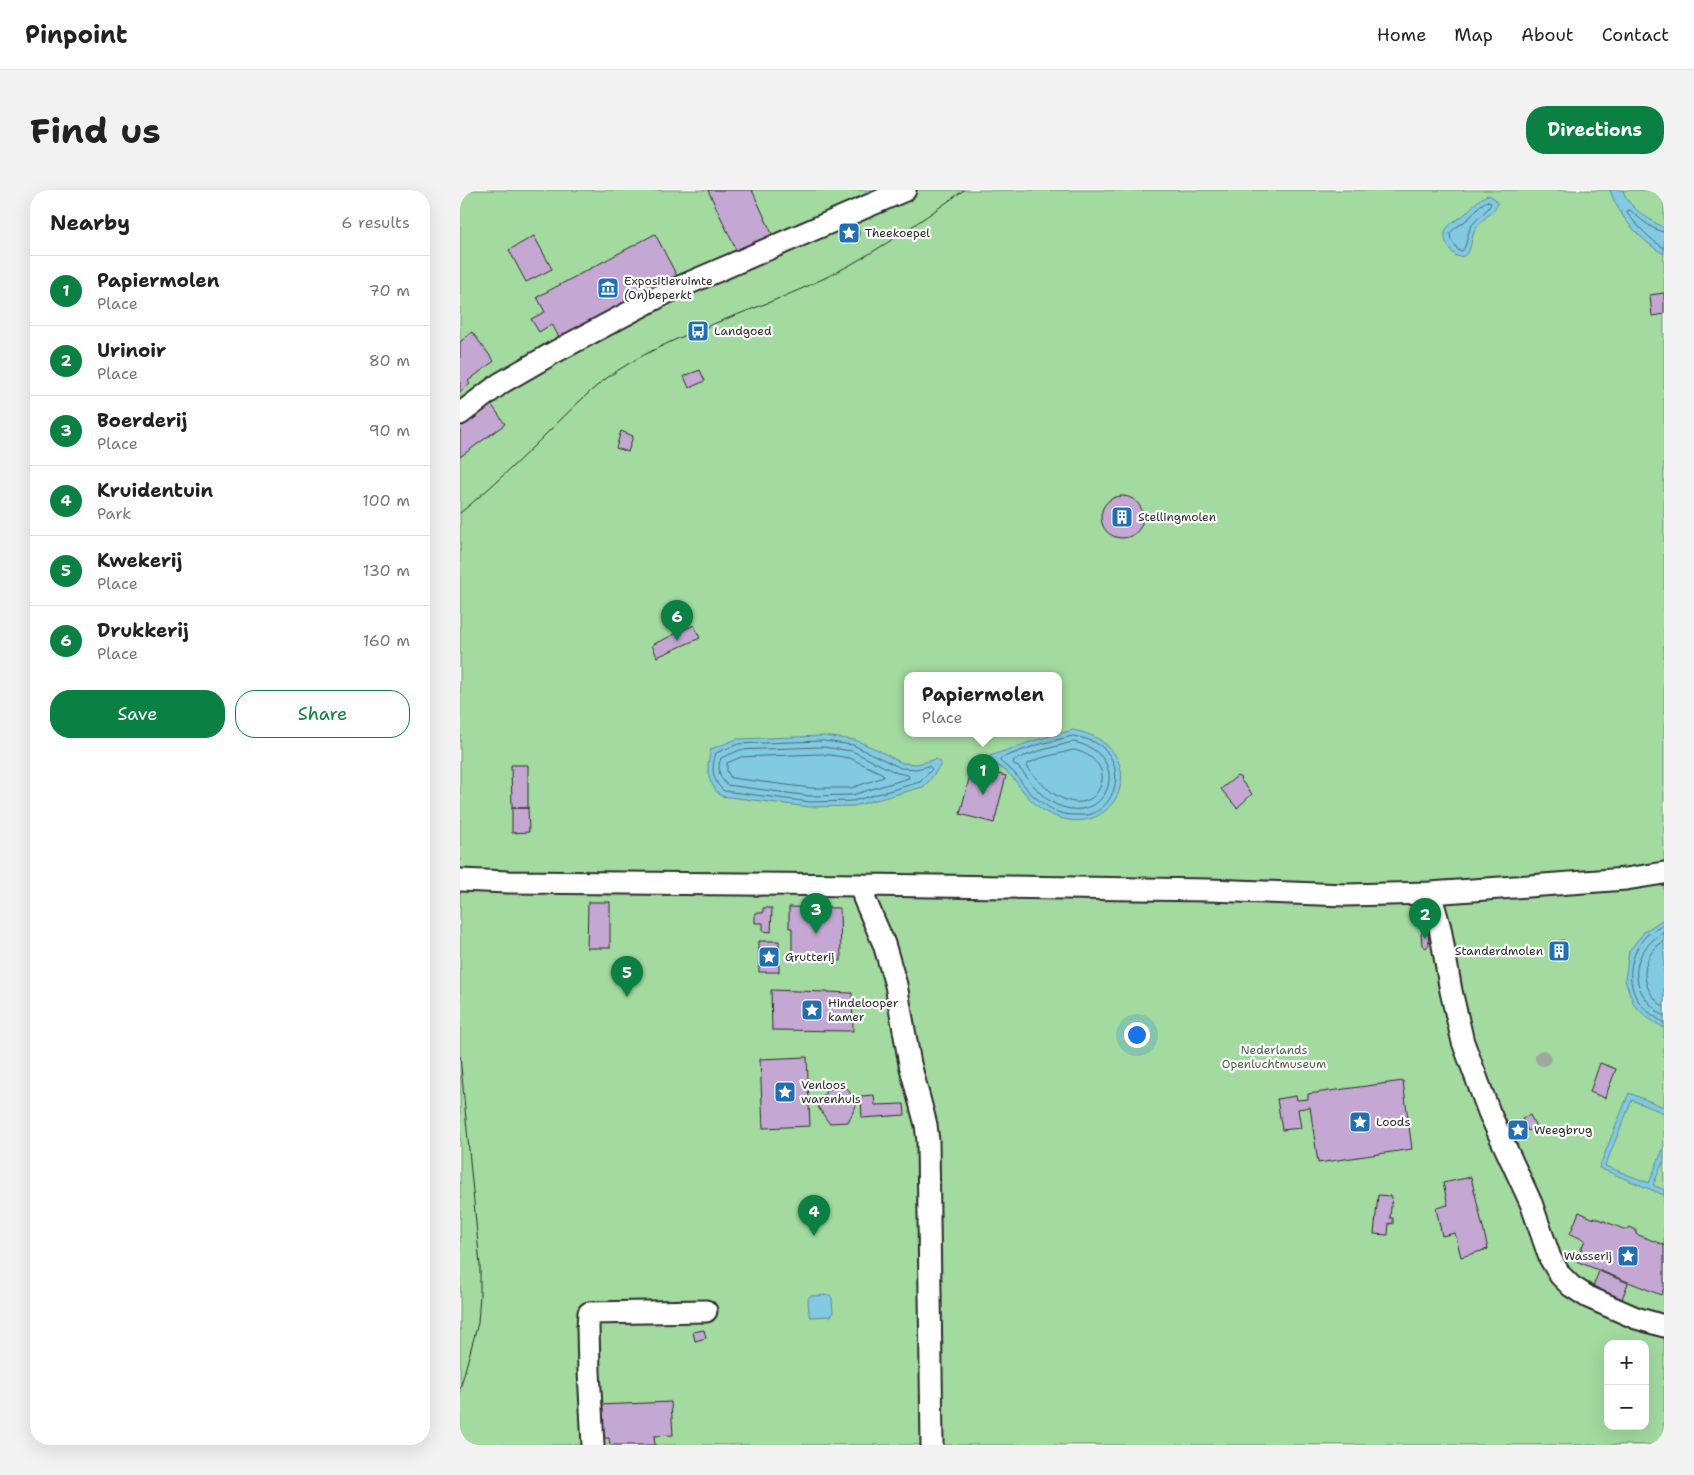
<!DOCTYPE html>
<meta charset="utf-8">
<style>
:root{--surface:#fff;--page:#f2f2f2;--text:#222;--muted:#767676;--line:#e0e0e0;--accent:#0b8043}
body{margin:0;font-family:"Shantell Sans",sans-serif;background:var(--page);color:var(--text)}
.controls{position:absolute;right:15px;bottom:15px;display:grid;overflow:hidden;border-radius:10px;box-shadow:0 5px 20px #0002}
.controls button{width:45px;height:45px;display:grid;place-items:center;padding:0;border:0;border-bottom:1px solid var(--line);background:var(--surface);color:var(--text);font:25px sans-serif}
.you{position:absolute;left:676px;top:844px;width:18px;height:18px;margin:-12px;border:4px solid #fff;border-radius:50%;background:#1a73e8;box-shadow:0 0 0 8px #1a73e833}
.badge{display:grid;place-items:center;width:32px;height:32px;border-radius:50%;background:var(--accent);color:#fff;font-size:16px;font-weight:700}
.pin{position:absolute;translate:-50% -41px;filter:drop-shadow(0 1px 2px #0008)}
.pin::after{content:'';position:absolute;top:26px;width:18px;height:15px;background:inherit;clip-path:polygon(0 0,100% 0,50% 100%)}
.popup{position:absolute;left:444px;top:482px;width:158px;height:65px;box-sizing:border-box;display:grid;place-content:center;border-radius:10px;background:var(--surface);filter:drop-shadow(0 1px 4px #0005);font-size:16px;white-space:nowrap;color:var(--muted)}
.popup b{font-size:19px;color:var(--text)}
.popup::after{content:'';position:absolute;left:50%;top:100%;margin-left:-10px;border:10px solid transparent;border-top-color:var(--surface)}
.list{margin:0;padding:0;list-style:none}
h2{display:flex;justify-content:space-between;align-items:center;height:65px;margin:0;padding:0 20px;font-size:21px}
h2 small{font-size:16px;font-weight:400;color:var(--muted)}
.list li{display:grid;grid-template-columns:32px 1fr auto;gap:15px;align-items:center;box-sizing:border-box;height:70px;padding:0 20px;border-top:1px solid var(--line)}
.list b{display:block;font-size:19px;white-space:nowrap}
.list p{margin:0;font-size:16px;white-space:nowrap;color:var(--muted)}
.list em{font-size:16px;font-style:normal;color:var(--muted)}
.actions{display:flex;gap:10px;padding:15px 20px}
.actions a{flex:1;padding:11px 0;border:1px solid var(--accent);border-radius:20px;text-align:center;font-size:18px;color:var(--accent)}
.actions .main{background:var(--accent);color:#fff}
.map{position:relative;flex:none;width:1204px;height:1255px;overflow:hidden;border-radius:20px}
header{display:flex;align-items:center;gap:30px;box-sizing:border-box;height:70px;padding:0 25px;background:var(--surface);border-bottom:1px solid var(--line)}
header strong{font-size:24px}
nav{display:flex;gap:28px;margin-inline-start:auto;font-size:18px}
.intro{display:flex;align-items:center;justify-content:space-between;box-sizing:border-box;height:120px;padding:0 30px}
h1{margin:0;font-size:35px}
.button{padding:12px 22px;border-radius:20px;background:var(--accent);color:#fff;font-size:18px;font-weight:700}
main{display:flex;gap:30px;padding:0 30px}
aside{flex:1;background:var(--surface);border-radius:20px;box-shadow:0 5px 20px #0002}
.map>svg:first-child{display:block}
.green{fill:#a2da9f;stroke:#668265;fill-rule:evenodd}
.water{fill:#81cae1;stroke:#5f8a98}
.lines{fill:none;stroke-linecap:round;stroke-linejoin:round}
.shore{stroke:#4d6b74;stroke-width:1}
.building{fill:#c4a7d3;stroke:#2b2b2b}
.pedestrian-casing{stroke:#2b2b2b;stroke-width:25}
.pedestrian{stroke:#fff;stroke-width:21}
.tram{stroke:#2b2b2b;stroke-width:1}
.tree{fill:#9ea89e}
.labels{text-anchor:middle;stroke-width:4.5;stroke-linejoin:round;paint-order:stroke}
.poi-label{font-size:12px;fill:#2b2b2b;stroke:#fff;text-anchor:start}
.park-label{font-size:12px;fill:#4f604e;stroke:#fff}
</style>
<header>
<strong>Pinpoint</strong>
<nav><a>Home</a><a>Map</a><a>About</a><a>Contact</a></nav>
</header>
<div class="intro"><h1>Find us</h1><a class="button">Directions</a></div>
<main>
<aside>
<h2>Nearby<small>6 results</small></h2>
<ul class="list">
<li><span class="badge">1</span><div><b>Papiermolen</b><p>Place</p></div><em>70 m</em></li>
<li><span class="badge">2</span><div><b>Urinoir</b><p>Place</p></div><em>80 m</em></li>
<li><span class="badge">3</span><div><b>Boerderij</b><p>Place</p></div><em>90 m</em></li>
<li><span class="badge">4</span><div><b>Kruidentuin</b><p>Park</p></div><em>100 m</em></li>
<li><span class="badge">5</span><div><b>Kwekerij</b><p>Place</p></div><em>130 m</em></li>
<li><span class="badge">6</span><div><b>Drukkerij</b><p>Place</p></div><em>160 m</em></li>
</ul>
<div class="actions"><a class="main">Save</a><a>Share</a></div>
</aside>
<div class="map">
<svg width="1204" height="1255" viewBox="0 0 1204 1255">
<rect width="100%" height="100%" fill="#fff"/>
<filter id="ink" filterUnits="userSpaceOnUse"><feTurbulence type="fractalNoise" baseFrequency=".02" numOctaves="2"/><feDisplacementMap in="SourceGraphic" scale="10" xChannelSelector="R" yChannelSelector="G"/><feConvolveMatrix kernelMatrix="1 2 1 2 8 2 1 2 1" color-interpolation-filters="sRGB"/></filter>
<g filter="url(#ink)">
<path class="green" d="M 0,0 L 1204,0 L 1204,1255 L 0,1255 ZM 448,486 L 598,486 L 598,544 L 448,544 ZM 1148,1154 L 1185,1154 L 1185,1236 L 1148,1236 Z"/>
<path class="water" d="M 1150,0 L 1163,0 C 1168,18 1189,29 1204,38 L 1204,64 C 1180,50 1159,27 1150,0 Z
M 1028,5 L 1034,8 L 1038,13 C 1033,24 1021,29 1015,40 C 1011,47 1012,58 1007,63 C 1004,67 1001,67 996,66 C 986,55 978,44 993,32 C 997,29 1003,27 1006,23 C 1013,16 1018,9 1028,5 Z
M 613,540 C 697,556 660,655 592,625 C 575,618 564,602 553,588 C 547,581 536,575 529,569 L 530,566 L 576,550 Z
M 364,546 L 395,550 L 418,560 L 442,573 L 457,574 L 476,569 L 480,572 L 480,576 L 469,591 L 463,597 L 394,616 L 349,617 L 261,606 C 246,590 246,580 251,559 L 277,549 Z
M 1204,729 L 1204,838 L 1188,828 L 1174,815 L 1165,790 L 1169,761 L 1185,741 Z
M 1169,903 L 1204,917 L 1204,923 L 1172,910 L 1145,976 L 1189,993 L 1204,957 L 1204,970 L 1193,995 L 1204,1000 L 1204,1005 L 1139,978 Z
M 370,1105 L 372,1108 L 373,1124 L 371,1126 L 351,1127 L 349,1125 L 348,1109 L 350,1106 Z"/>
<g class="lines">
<path class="shore" d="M 1028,11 L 1031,13 C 1030,20 1015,29 1010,38 C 1007,46 1007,56 1002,61 L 999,61 L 991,50 L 990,43 C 996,36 1004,33 1010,27 C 1016,21 1020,13 1028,11 Z
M 1204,42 C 1192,40 1179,28 1170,20 L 1167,21 L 1167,23 C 1178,36 1189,49 1204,58
M 613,546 C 625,548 639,552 647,562 C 662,580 657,610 636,622 C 630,626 621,625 614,625 C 607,625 598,623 592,619 C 581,613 570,604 563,594 C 560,591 559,588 556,585 C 552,579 544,576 539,570 L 541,568 L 577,555 Z
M 364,551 L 393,555 L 441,578 L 457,579 L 469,576 L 472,579 L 460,592 L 393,611 L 350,612 L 264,601 C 252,591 251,578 256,563 L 278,554 Z
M 613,552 C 673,562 652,638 597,615 C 581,608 572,593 561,580 C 559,577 555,575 553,573 L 554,570 L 579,561 Z
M 363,557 L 392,561 L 437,583 L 448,585 L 449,588 L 392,605 L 350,606 L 267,595 C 259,588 257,578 261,568 L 280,560 Z
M 614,560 C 634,564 650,581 638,601 C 636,604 633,608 630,609 C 608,622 577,593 567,576 L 569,573 L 581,568 Z
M 363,564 L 390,568 L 423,584 L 424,587 L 391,598 L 351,598 L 271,588 L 267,581 L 267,573 L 281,567 Z
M 1204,735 C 1199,738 1192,741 1187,745 C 1170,762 1164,793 1180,813 C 1186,821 1195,827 1204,833
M 1204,742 C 1167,764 1168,802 1204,826
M 1204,751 C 1178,767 1179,800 1204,817"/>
</g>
<path class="building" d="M 248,0 L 292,0 L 313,46 L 277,62 Z
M379 43a10 10 0 1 1 20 0a10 10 0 1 1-20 0Z
M 195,44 L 218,88 L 101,151 L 92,134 L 79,142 L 71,129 L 85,122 L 77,107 Z
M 74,46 L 92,79 L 66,92 L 49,60 Z
M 1204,103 L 1204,124 L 1192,126 L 1190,105 Z
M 12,142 L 34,171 L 8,191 L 10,194 L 0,202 L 0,152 Z
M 240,180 L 245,191 L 229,198 L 224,186 Z
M 29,211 L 45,234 L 0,267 L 0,232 Z
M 161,241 L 173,246 L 168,262 L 156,258 Z
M641 327a21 21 0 1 1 42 0a21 21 0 1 1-42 0Z
M 234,435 L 240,448 L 197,467 L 192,455 Z
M 51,575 L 68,575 L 68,618 L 52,618 Z
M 512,577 L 546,586 L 534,633 L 500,624 Z
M 777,586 L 781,588 L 780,589 L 792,604 L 777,618 L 761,599 Z
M 52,618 L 68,618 L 69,642 L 52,643 Z
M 128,712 L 150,712 L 150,758 L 127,758 Z
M 329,717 L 380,718 L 381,771 L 332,770 L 332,738 L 329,738 Z
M 303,718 L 312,718 L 311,742 L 303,741 L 303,733 L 295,733 L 295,723 L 303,723 Z
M 964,741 L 968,744 L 969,754 L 966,758 L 962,755 L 961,744 Z
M 1104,750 L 1108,768 L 1094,771 L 1090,753 Z
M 299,751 L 319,751 L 319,782 L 299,782 Z
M 311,800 L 392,803 L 393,841 L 312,840 Z
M 347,867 L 350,936 L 303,938 L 300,869 Z
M 1140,873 L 1156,879 L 1145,908 L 1130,902 Z
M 943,891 L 952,959 L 858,973 L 850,917 L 838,919 L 841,938 L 822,940 L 817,909 L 836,906 L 837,910 L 848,909 L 848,904 Z
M 387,898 L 397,914 L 388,932 L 369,933 L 358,917 L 367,899 Z
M 414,905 L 415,915 L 444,914 L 445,925 L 402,928 L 401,906 Z
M 1070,925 L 1076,937 L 1068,941 L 1062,929 Z
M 1011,987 L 1028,1059 L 1001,1067 L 995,1043 L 982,1046 L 976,1018 L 988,1015 L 983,993 Z
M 918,1005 L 932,1006 L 930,1028 L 933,1028 L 933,1034 L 929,1033 L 928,1045 L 914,1044 Z
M 1119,1022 L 1134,1029 L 1134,1027 L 1166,1040 L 1170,1037 L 1176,1040 L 1176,1044 L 1204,1055 L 1204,1098 L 1201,1105 L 1116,1071 L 1125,1050 L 1110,1044 Z
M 1139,1081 L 1168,1093 L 1162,1109 L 1133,1097 Z
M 244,1140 L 246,1148 L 235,1151 L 233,1142 Z
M 211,1212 L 213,1245 L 194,1246 L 195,1255 L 150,1255 L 149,1248 L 142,1248 L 139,1215 Z"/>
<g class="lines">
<g class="pedestrian-casing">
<path id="pedestrian" d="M 0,224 L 41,193 L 93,163 L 206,103 L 445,0
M 0,690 L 48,692 L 403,695 L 749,700 L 886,705 L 970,703 L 1166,689 L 1204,683
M 403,695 L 404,708 L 424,754 L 436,795 L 450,874 L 466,935 L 468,951 L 472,1255
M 970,703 L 980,738 L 991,801 L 1003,852 L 1029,922 L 1071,1013 L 1090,1068 L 1100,1085 L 1111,1096 L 1128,1107 L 1176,1128 L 1204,1136
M 133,1255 L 129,1181 L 128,1137 L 129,1123 L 246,1121"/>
</g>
<use href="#pedestrian" class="pedestrian"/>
<path class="tram" d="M 0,323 C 31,298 61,269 89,241 C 111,220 134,195 160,179 C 218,142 287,124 350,95 C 406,70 455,35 504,0
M 0,866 L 20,1075 L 20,1104 L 18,1133 L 0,1199"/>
</g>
<circle class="tree" cx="1083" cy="868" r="8"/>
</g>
<defs>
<g id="sight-square" transform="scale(1.125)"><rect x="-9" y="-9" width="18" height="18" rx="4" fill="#1f6fb2" stroke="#fff"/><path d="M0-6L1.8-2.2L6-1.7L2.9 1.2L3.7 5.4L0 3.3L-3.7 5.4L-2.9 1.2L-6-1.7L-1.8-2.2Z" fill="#fff"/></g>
<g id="museum-square" transform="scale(1.125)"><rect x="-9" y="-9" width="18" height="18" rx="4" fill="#1f6fb2" stroke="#fff"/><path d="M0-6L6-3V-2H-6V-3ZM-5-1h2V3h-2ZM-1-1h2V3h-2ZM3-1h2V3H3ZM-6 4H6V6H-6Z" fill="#fff"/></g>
<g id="bus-square" transform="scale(1.125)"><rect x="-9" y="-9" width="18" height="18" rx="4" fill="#1f6fb2" stroke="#fff"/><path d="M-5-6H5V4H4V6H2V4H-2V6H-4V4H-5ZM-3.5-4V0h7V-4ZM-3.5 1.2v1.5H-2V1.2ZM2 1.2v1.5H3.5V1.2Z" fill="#fff"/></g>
<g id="building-square" transform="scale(1.125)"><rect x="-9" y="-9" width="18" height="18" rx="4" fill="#1f6fb2" stroke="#fff"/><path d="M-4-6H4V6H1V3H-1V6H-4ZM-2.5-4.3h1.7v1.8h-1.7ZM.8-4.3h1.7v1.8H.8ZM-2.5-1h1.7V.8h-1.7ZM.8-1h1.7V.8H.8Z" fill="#fff"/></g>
</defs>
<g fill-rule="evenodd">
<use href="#sight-square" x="389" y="43"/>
<use href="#museum-square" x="148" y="98"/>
<use href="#bus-square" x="238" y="141"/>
<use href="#building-square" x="662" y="327"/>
<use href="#building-square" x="1099" y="761"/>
<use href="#sight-square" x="309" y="767"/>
<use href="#sight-square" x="352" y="820"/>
<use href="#sight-square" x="325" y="902"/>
<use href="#sight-square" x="900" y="932"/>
<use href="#sight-square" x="1058" y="940"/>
<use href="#sight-square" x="1168" y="1066"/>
</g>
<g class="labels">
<g class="poi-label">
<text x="405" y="47">Theekoepel</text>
<text x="164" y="95">Expositieruimte<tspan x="164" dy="14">(On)beperkt</tspan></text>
<text x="254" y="145">Landgoed</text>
<text x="678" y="331">Stellingmolen</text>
<text x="1083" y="765" text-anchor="end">Standerdmolen</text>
<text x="325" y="771">Grutterij</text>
<text x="368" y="817">Hindelooper<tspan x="368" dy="14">kamer</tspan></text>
<text x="341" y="899">Venloos<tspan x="341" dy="14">warenhuis</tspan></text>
<text x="916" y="936">Loods</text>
<text x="1074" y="944">Weegbrug</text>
<text x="1152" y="1070" text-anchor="end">Wasserij</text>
</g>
<g class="park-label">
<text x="814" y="864">Nederlands<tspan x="814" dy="14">Openluchtmuseum</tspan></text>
</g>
</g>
</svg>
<div class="controls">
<button>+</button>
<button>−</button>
</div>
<div class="you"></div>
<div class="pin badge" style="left:523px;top:605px">1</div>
<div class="popup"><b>Papiermolen</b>Place</div>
<div class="pin badge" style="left:965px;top:749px">2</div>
<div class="pin badge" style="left:356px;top:744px">3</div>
<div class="pin badge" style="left:354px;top:1046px">4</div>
<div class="pin badge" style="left:167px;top:807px">5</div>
<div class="pin badge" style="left:217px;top:451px">6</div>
</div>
</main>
